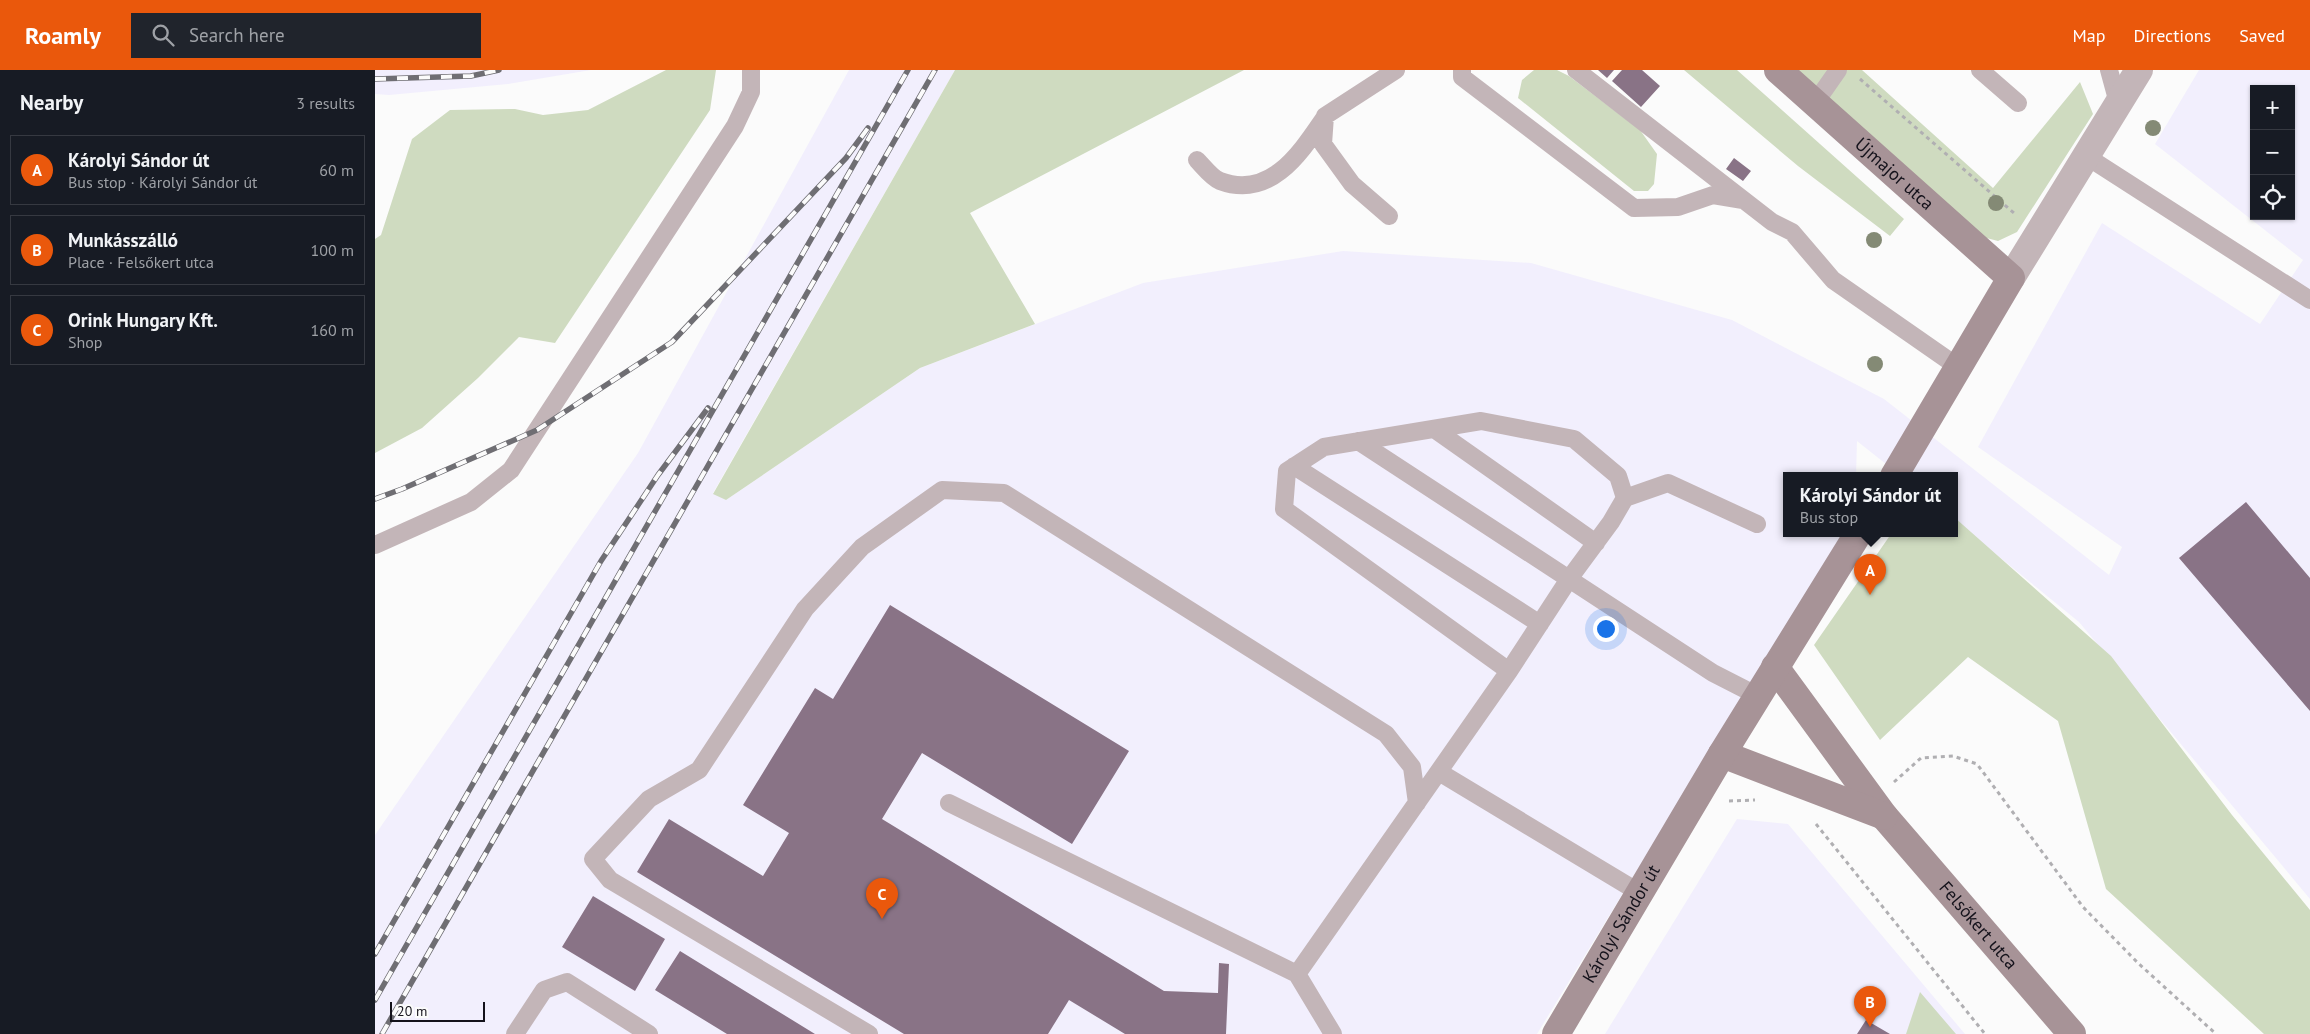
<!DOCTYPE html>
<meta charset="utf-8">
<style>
:root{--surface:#171b24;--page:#20242c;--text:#f1f3f6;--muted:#9ea1a6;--line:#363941;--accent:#ea580c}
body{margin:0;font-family:"PT Sans",sans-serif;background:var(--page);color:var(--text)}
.controls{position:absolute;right:15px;top:15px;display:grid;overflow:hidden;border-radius:0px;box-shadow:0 1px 4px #0004}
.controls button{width:45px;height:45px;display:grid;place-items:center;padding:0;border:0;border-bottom:1px solid var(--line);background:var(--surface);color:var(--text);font:25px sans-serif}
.scale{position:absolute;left:15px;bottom:12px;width:95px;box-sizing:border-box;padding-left:5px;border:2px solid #14121b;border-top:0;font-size:14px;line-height:18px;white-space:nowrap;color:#14121b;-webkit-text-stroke:4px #fbfbfb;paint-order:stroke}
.you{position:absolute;left:1230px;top:558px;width:18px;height:18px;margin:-12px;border:4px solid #fff;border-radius:50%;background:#1a73e8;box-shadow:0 0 0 8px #1a73e833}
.badge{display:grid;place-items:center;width:32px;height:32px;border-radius:50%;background:var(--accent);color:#fff;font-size:16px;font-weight:700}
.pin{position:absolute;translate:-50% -41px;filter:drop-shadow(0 1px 2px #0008)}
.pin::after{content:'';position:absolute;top:26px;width:18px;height:15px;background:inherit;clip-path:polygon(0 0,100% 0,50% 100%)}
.popup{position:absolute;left:1408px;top:402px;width:175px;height:65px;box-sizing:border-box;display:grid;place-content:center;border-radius:0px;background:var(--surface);filter:drop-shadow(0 1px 4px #0005);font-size:16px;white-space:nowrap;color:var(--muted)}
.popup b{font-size:19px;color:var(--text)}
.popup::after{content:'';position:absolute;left:50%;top:100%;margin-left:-10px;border:10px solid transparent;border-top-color:var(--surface)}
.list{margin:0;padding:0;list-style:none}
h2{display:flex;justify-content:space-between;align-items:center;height:65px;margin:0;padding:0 20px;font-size:21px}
h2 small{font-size:16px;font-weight:400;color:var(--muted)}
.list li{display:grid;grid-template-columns:32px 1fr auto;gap:15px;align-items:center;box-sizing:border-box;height:70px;margin:0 10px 10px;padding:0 10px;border:1px solid var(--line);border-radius:0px}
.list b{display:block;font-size:19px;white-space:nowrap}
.list p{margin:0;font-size:16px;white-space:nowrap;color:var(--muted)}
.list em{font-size:16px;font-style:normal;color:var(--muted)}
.icon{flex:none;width:28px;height:28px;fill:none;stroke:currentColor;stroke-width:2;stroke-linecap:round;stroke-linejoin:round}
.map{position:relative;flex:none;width:1935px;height:964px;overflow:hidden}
header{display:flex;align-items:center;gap:30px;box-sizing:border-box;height:70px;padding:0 25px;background:var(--accent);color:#fff}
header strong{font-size:24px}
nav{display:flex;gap:28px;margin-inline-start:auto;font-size:18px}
.search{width:350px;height:45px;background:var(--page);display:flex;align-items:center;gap:12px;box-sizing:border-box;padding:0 18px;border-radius:0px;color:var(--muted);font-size:19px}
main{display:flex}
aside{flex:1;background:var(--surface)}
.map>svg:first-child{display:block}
.built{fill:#f2effd;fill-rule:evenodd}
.green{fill:#cfdbc0}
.building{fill:#897386}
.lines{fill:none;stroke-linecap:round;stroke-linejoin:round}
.path{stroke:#b0afb2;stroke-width:3;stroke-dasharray:4 4;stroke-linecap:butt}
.lane{stroke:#c3b5b8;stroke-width:18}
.street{stroke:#c3b5b8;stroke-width:28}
.secondary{stroke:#a79397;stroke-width:28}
.rail-casing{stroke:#6f6e73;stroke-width:5.5}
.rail{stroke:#fbfbfb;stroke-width:4;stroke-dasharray:11;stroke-linecap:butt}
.tree{fill:#848a75}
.labels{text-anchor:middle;stroke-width:4.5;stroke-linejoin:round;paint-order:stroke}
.street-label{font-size:18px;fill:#14121b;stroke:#fbfbfb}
</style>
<header>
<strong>Roamly</strong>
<div class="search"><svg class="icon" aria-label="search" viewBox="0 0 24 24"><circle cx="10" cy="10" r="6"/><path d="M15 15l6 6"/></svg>Search here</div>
<nav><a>Map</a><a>Directions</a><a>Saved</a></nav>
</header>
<main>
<aside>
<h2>Nearby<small>3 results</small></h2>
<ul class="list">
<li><span class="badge">A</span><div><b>Károlyi Sándor út</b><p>Bus stop · Károlyi Sándor út</p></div><em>60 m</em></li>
<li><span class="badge">B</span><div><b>Munkásszálló</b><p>Place · Felsőkert utca</p></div><em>100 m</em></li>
<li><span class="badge">C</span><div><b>Orink Hungary Kft.</b><p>Shop</p></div><em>160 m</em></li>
</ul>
</aside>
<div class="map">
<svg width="1935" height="964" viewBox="0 0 1935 964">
<rect width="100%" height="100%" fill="#fbfbfb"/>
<path class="built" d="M 0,0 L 216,0 L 133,14 L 14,25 L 0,24 Z
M 474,0 L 580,0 L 338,423 L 351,430 L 545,298 L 768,213 L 968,181 L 1156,193 L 1357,250 L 1509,329 L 1734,505 L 1747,477 L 1603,377 L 1727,153 L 1885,254 L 1928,190 L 1780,74 L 1824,0 L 1935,0 L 1935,829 L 1704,552 L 1579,450 L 1579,406 L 1526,406 L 1482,371 L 1481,406 L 1411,406 L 1411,464 L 1467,464 L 1162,964 L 0,964 L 0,765 L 263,383 ZM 1879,19 L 1916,19 L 1916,146 L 1879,146 Z
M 1362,749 L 1413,754 L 1590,964 L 1230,964 Z"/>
<path class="green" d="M 291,0 L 341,0 L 335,40 L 180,273 L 144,267 L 103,308 L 47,358 L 0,383 L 0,169 L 6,165 L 37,69 L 75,40 L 140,39 L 168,45 L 213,40 Z
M 580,0 L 869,0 L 595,143 L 660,254 L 545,298 L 351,430 L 338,424 Z
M 1159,0 L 1182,0 L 1194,6 L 1265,60 L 1282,84 L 1279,114 L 1273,121 L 1259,121 L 1143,28 L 1147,10 Z
M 1309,0 L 1362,0 L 1529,149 L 1515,166 L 1423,96 Z
M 1413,0 L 1487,0 L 1618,118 L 1705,12 L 1718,44 L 1642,162 L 1623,171 L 1600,165 Z
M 1579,447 L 1736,586 L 1857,745 L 1935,840 L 1935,964 L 1889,964 L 1731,819 L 1683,651 L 1593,587 L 1505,670 L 1439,575 L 1516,464 L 1579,464 Z
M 1545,922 L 1581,964 L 1531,964 Z"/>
<path class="building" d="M 1223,0 L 1239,0 L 1232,8 Z
M 1247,0 L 1267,0 L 1285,16 L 1266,37 L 1237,11 Z
M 1359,88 L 1376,101 L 1368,111 L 1351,99 Z
M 1871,432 L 1935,508 L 1935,641 L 1804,488 Z
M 515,535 L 754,681 L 697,774 L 547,683 L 507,749 L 789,921 L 843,923 L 844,893 L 854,894 L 851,964 L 750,964 L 694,930 L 673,964 L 529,964 L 262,802 L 294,749 L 388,806 L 414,763 L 368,735 L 440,618 L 458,629 Z
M 218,826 L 290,869 L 260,921 L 187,877 Z
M 305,881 L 440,964 L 352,964 L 280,920 Z
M 1491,950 L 1515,964 L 1482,964 Z"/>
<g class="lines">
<path class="path" d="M 1485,9 L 1640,144
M 1519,712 L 1546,688 L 1578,686 L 1602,694 L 1708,837 L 1763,893 L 1841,964
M 1354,731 L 1380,730
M 1441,754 L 1610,964"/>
<path class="lane" d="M 1087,0 L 1087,7 L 1259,138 L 1303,137 L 1338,125 L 1368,130
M 1201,0 L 1397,152 L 1417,162 L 1458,210 L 1583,297
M 1605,0 L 1643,33
M 1734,0 L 1743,33
M 1440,33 L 1463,0
M 1711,86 L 1935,230
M 822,90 C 828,96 837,108 845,111 C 896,130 926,82 950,47
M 1014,146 L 977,114 L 948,74 L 950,46 L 1021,0
M 1059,359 L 1221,473
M 983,371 L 1194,509 L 1236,452 L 1250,428 L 1293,413 L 1382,454
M 919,396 L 1165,554
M 0,475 L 96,432 L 136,400 L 360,56 L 376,22 L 376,0
M 1134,601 L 909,439 L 912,401 L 949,377 L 1106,351 L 1199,369 L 1243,406 L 1250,428
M 1064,702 L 1265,823
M 574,733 L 922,904 L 1134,601 L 1194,509 L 1338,603 L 1383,626
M 922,904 L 958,964
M 140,964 L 169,920 L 192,912 L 274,964
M 494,964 L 235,810 L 218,789 L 274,729 L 324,700 L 430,539 L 487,477 L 567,420 L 629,423 L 1011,664 L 1037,697 L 1042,733"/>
<path class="street" d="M 1636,208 L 1764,0"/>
<g class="secondary">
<path id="s1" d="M 1403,0 L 1636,208 L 1519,406"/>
<path id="s2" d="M 1400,597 L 1509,746 L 1697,964"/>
<path d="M 1347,684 L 1509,746"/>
<path id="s3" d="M 1181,964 L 1347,684 L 1483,464"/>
</g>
<g class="rail-casing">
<path id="rail" d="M 0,9 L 96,6 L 124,0
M 0,429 L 27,419 L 162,360 L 297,272 L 471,88 L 493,58
M 0,884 L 226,491 L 283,405 L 333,338
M 0,930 L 533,0
M 7,964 L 560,0"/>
</g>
<use href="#rail" class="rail"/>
</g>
<g class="tree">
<circle cx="1778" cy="58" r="8"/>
<circle cx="1621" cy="133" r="8"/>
<circle cx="1499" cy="170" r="8"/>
<circle cx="1500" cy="294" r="8"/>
</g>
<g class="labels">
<g class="street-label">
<text dy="6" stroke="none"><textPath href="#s1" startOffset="156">Újmajor utca</textPath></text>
<text dy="6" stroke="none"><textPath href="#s3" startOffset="128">Károlyi Sándor út</textPath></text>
<text dy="6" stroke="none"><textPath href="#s2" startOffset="329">Felsőkert utca</textPath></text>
</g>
</g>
</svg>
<div class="controls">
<button>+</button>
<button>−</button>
<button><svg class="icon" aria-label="locate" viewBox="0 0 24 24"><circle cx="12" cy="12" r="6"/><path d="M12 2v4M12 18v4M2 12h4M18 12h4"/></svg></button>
</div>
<div class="scale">20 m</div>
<div class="you"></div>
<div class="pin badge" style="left:1495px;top:525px">A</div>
<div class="popup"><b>Károlyi Sándor út</b>Bus stop</div>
<div class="pin badge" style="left:1495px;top:957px">B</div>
<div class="pin badge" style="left:507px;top:849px">C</div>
</div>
</main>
